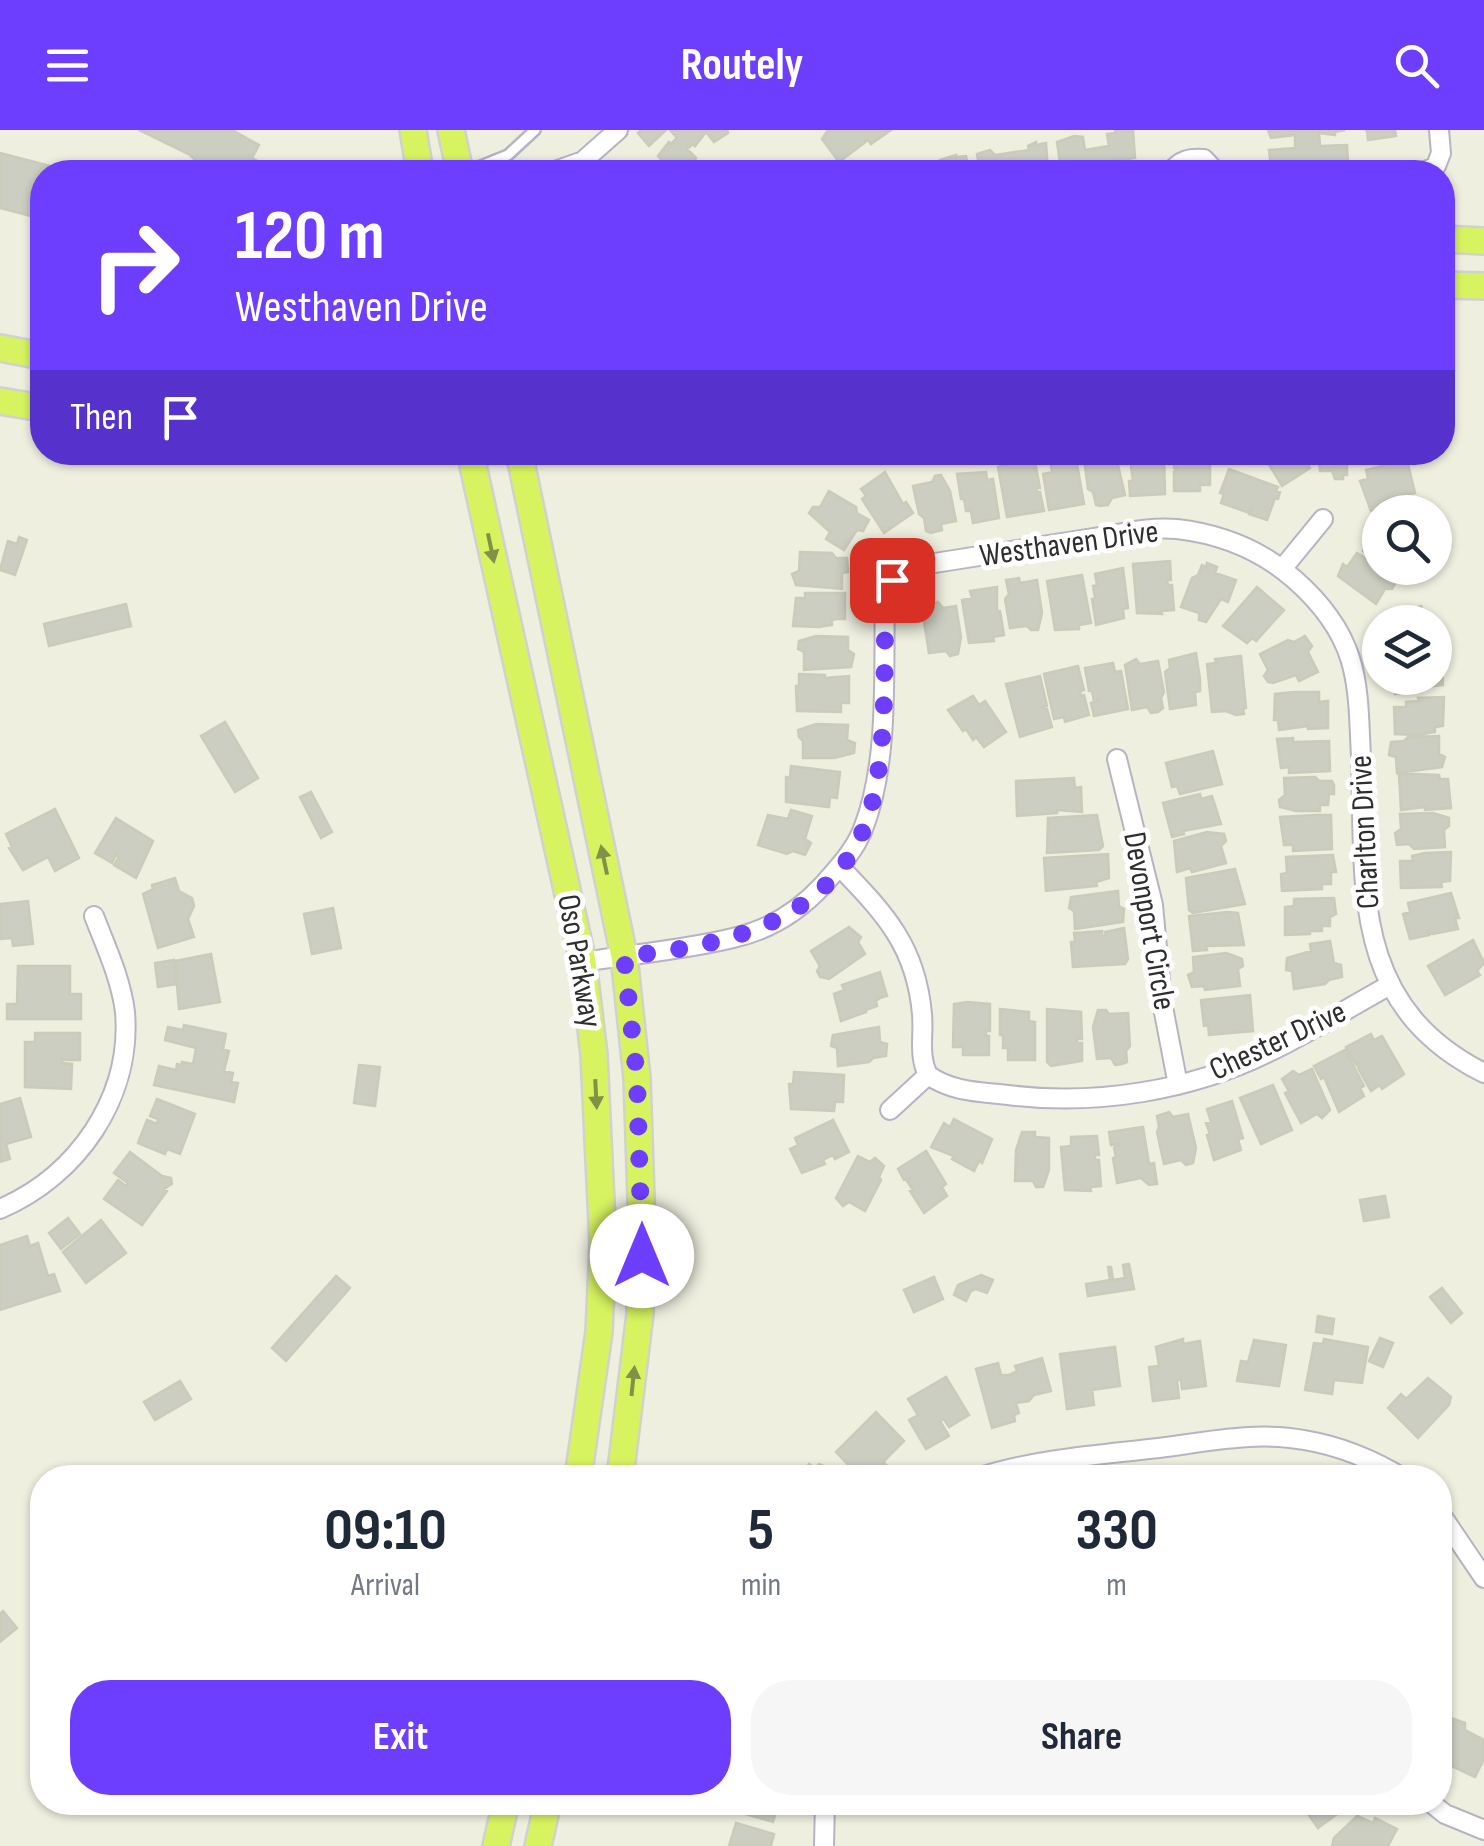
<!DOCTYPE html>
<html lang="en">
<head>
<meta charset="utf-8">
<style>
  body { margin:0; font-family:"Sofia Sans Condensed",sans-serif; background:#f6f6f7; color:#1f2937; height:100vh; display:flex; flex-direction:column; font-size:38px; white-space:nowrap }
  * { box-sizing:border-box; margin:0 }
  p { font-size:32px; color:#747a83 }
  .icon { flex:none; width:55px; height:55px; fill:none; stroke:currentColor; stroke-width:2; stroke-linecap:round; stroke-linejoin:round }
  .map { position:relative; flex:1; overflow:hidden }
  .panel { position:absolute; left:30px; top:1335px; width:1422px; height:350px; display:flex; flex-direction:column; background:#fff; border-radius:40px; box-shadow:0 2px 8px #0004 }
  .panel>* { flex:none }
  .hud { position:absolute; left:30px; top:30px; width:1425px; height:305px; border-radius:40px; box-shadow:0 2px 8px #0004; background:#6d3efe; color:#fff; overflow:hidden }
  .controls { position:absolute; left:1362px; top:365px; display:grid; gap:20px }
  .controls a { display:grid; place-items:center; width:90px; height:90px; border-radius:50%; background:#fff; box-shadow:0 2px 8px #0004; font-size:50px }
  .pin { position:absolute; display:grid; place-items:center; width:85px; height:85px; color:#fff; margin:-42px; border-radius:20px; box-shadow:0 5px 15px #0006 }
  .me { position:absolute; width:110px; margin:-55px; rotate:0deg; stroke-linejoin:round; filter:drop-shadow(0 0 8px #0008) }
  .turn { display:flex; align-items:center; gap:35px; height:210px; padding:0 40px; font-size:45px }
  .turn .icon { width:130px; height:130px; stroke-width:2.5 }
  .turn b { display:block; font-size:70px; line-height:85px }
  .then { display:flex; align-items:center; height:95px; padding:0 40px; background:#0003; gap:20px; font-size:38px }
  .eta { display:flex; justify-content:space-evenly; align-items:center; height:170px; text-align:center }
  .eta b { font-size:60px; font-weight:700; line-height:70px }
  .cta { display:flex; gap:20px; margin-top:auto; padding:20px 40px }
  .cta a { flex:1; height:115px; border-radius:40px; background:#6d3efe; color:#fff; font-size:40px; font-weight:700; line-height:115px; text-align:center }
  .cta a+a { background:#f6f6f7; color:#1f2937 }
  header { display:flex; justify-content:space-between; align-items:center; height:130px; padding:0 40px; background:#6d3efe; color:#fff; font-size:45px; font-weight:700 }
  .map>svg:first-child { display:block }
</style>
</head>
<body>
<header><svg class="icon" aria-label="menu" viewBox="0 0 24 24"><path d="M4 6h16M4 12h16M4 18h16"/></svg>Routely<svg class="icon" aria-label="search" viewBox="0 0 24 24"><circle cx="10" cy="10" r="6"/><path d="M15 15l6 6"/></svg></header>
<div class="map">
<svg width="1484" height="1716" viewBox="0 0 1484 1716">
  <rect width="100%" height="100%" fill="#efefe0"/>
  <!-- building -->
  <path fill="#cdcec2" stroke="#cacbb9" stroke-width="2.5" d="M139,0H232L259,15L252,28L270,38L267,42H206L195,36L197,32L190,25Z
    M641,0H666L649,16L638,3Z
    M670,0H727L728,3L714,12L706,2L695,16L693,14L687,19L696,28L691,36L685,41L673,42L658,26L669,12L671,14L677,8Z
    M828,0H891L871,14L868,10L839,32L822,9Z
    M1115,0H1133L1135,28L1112,31L1113,42H1086L1087,35L1061,39L1057,12L1074,6L1083,7L1085,20L1109,16L1107,4L1116,3Z
    M1268,0H1345L1335,2V5L1319,3L1320,16L1347,15L1348,32L1271,37L1269,20L1295,18V5L1271,8Z
    M1365,0H1395L1396,6L1368,10L1367,0Z
    M1036,12V15L1046,13L1048,42H980L977,24L990,20L995,25L1029,20L1028,16Z
    M0,23L73,42H42V89L0,78Z
    M956,25V27L966,26L969,42H941L940,30Z
    M908,32L916,34L917,42H891L890,38Z
    M1102,322H1115L1125,365L1112,368L1108,375L1100,376L1096,375L1093,362L1088,359L1084,328L1101,326Z
    M1129,322L1164,324L1165,364L1130,366L1129,351H1133Z
    M1174,322H1210V355H1200V361H1174V342L1177,338H1174Z
    M1301,322L1310,338L1282,356L1262,323Z
    M1318,322H1353V332H1347V345H1343V349H1335L1332,341H1320Z
    M1070,326L1071,335L1077,334L1084,374L1049,380L1043,344L1052,342L1050,329Z
    M1407,330L1415,363L1387,369L1389,376L1371,381L1360,351L1368,349L1366,340Z
    M1024,331V334L1035,332L1040,358H1036L1037,362H1040L1044,381L1007,387L998,337Z
    M1229,339L1278,357L1276,361L1280,362L1278,369L1275,368L1267,390L1249,384L1251,379L1247,382L1221,373L1224,364L1220,363Z
    M885,342L903,374L906,372L913,383L884,403L862,369L866,366L861,359Z
    M986,342L987,350L993,349L999,388L973,393L971,381H966L964,369H961L957,344Z
    M941,345L950,361L956,391L941,394L942,400L931,403L926,401L924,388L919,384L913,356L932,352L935,346Z
    M829,361L856,377L857,383L869,390L863,401L857,400L844,420L826,409L830,402L809,383L813,377H820Z
    M1375,388L1380,389V424L1376,422L1375,426L1363,421Z
    M19,407L27,410L15,445L0,440L8,411L17,414Z
    M800,422L832,423L836,428H847L848,442L842,443V459L796,455L792,444L799,441Z
    M1357,423L1385,440L1396,452L1392,459H1385L1376,474L1338,446L1343,434L1347,437Z
    M1170,431L1171,450H1167L1168,455H1172L1174,480L1161,481L1162,484L1137,483L1133,434Z
    M1207,433L1217,437L1215,443L1236,450L1228,472L1221,469L1206,492L1199,490V483L1181,477L1192,448L1198,445L1202,435L1206,437Z
    M1123,438L1128,478L1123,479L1124,488L1096,495L1092,469L1095,468L1093,456L1097,455L1095,444Z
    M1082,445L1091,493L1079,495V499L1055,500L1047,451Z
    M1019,448L1020,453L1037,450L1042,483L1038,500H1031L1027,496L1010,498L1005,469L1009,464L1006,450Z
    M997,457V481H1000L1004,505L993,507L994,511L969,513L962,470L972,468L970,461Z
    M1257,457L1284,480L1256,511L1252,508L1247,513L1223,496Z
    M805,463H845V489H837L832,490V495L819,497L793,496L796,468H805Z
    M938,472L943,478L956,476L961,507L958,524L950,526L946,521L929,523L924,492L927,487L925,476Z
    M126,474L131,496L49,516L44,494Z
    M1421,476L1427,492H1386L1397,485Z
    M816,506L848,507V520L854,524L851,537L804,540V522L798,519L799,511Z
    M1305,506L1312,516L1308,522L1318,542L1299,551L1296,545L1273,553L1268,552L1264,546L1268,540L1260,524L1288,510L1294,512Z
    M1435,520L1439,533L1442,532L1443,555L1412,558V561L1395,564L1392,548H1435Z
    M1196,523L1200,549V561L1195,562L1196,575L1170,579L1165,542L1170,538L1169,530Z
    M1241,526L1246,578L1243,579L1244,584L1236,585L1226,581L1212,582L1207,534L1216,533L1215,529Z
    M1136,529L1140,534L1158,531L1164,562L1161,568L1163,578L1158,582L1151,583L1147,577L1132,580L1125,535Z
    M1113,533L1115,542L1121,541L1128,579L1094,586L1091,573L1099,570L1094,571L1092,561H1089L1085,538Z
    M1078,536L1084,560L1080,561L1081,566L1084,565L1089,585L1065,592L1064,587L1054,589L1044,544Z
    M799,544L825,545V548L849,546V573H841V582L797,581L796,556H799Z
    M1040,546L1047,576L1041,577L1047,579L1052,597L1020,607L1006,554Z
    M1295,562H1319V572L1328,571V598L1308,599V596L1279,600L1278,590H1274L1275,564Z
    M973,566L979,575L985,571L1006,602L984,617L976,607L973,610L966,599L963,601L948,580Z
    M1444,567L1443,596L1435,597V602L1417,605L1395,604L1394,577H1406V572L1419,571L1418,568Z
    M225,592L258,648L235,662L201,606Z
    M816,594L848,595L847,610L855,613L854,623L834,628H803V611L799,607L798,600Z
    M1439,606V624L1445,627L1442,637L1397,643L1396,627L1389,625L1391,612L1404,611L1408,607Z
    M1293,608V612L1329,611L1330,641L1289,643V637L1281,638L1277,609Z
    M1213,621L1222,654L1180,664L1177,656L1172,657L1166,633Z
    M791,636L840,642L837,668L830,667L829,677L786,672V647L790,648Z
    M1413,644L1439,645L1440,649H1448L1451,678L1425,680V677L1401,680L1399,645Z
    M1315,647L1319,651H1332L1334,655V664H1329L1328,675H1320V681H1296L1280,677L1279,670L1285,665L1284,648Z
    M1074,648L1075,658L1081,657L1082,682L1057,680V683L1017,686L1016,651Z
    M311,662L332,702L321,708L300,667Z
    M1200,664L1201,669L1212,666L1221,694L1183,701L1184,704L1172,707L1163,673Z
    M55,679L79,728L55,741L48,727L23,740L9,718L12,717L6,704Z
    M791,680L812,686L805,709L811,713L805,725L793,721L787,724L758,715L768,685L788,689Z
    M1433,683L1449,688V696L1444,700L1445,717L1414,719L1409,714L1397,715L1395,703L1401,699L1400,684Z
    M1097,685L1103,716L1099,720L1047,723L1048,688Z
    M1316,685H1331L1332,719L1293,721V715H1284L1280,687Z
    M116,688L153,711L136,748L114,735L119,727L116,725L112,733L95,723Z
    M1207,702L1224,704L1226,711L1221,716L1226,733L1192,742L1190,738L1177,742L1174,711Z
    M1451,722L1450,751L1441,752L1442,757L1401,758L1400,731H1413L1412,726L1425,723Z
    M1108,724L1109,748L1096,752L1097,756L1046,761L1044,728Z
    M1333,725L1336,742H1331V754H1322V759L1282,761L1281,744L1287,743L1286,727Z
    M1235,739L1245,774L1193,783L1189,780L1186,748Z
    M175,748L179,761L192,768L194,776L188,789L194,807L158,818L143,764L153,759L152,755Z
    M1118,761L1119,776L1124,779L1123,792L1075,799L1074,781L1069,778L1071,767Z
    M1451,763L1459,788H1455L1458,799L1433,804L1428,802L1429,805L1410,809L1403,784L1410,782L1408,773Z
    M1334,768L1336,784L1330,787V796H1322V801H1310V804L1285,805V777L1294,776V769Z
    M28,771L33,814L13,816L12,808L0,809V774Z
    M333,778L341,818L312,824L304,784Z
    M1227,782L1238,783L1244,815L1206,816L1207,820L1193,821L1189,786Z
    M849,797L861,807L858,812L865,824L829,849L820,847L817,841L820,836L811,821Z
    M1124,798L1128,829L1125,834L1073,837L1071,812H1075L1074,803L1102,801V806H1106L1105,802Z
    M1473,810L1484,833L1477,841L1480,845L1445,865L1428,836Z
    M1330,811L1334,833L1341,835L1342,847L1329,850L1325,854L1294,859L1292,841L1286,840L1287,828L1311,821L1310,814Z
    M1226,823L1242,829L1243,836L1238,839L1240,856L1205,860L1204,856L1192,857L1188,845L1194,842L1193,827Z
    M211,824L220,872L179,879L175,831Z
    M174,830L177,854L158,857L155,833Z
    M18,836H70V864H81V889H7V874H17Z
    M880,842L887,866L880,868L876,871L877,876L866,880V882L841,891L834,864L844,860L842,855Z
    M1250,865L1253,901L1209,905L1208,895L1204,896L1201,870Z
    M967,872L990,874V901H986V906H989V925H963V917H953L954,874Z
    M1000,879L1029,882V891L1035,892V930H1008V918H1003V905H1000Z
    M1047,879L1081,882L1082,909H1077V913H1082V931L1051,936L1047,932Z
    M1098,880H1106L1109,884L1128,883L1130,916L1126,921L1127,932L1122,934L1115,935L1111,928L1097,929L1093,897Z
    M184,895L226,904L223,919L229,921L224,941L233,943L231,952L238,953L234,972L154,955L159,936L176,940L177,934L181,935L182,932L193,934L196,918L165,910L168,897L183,900Z
    M879,897L880,912L887,914L886,926L873,928L869,932L838,936L837,918L831,916L833,905Z
    M35,903H80V930H62V933L72,934L71,959L25,957V912H35Z
    M1371,904L1374,910L1382,906L1404,944L1382,959L1380,955L1371,961L1358,938L1359,933L1356,935L1346,917Z
    M1345,920L1364,956L1360,958L1364,966L1339,982L1324,947L1321,949L1314,936Z
    M359,935L380,937L375,976L354,973Z
    M1312,939L1330,980L1322,988L1317,984L1301,993L1285,963L1289,961L1282,949L1293,941L1299,945Z
    M794,942L844,945L843,972H835L834,981L791,979L789,954H793Z
    M1273,955L1292,1000L1261,1014L1240,968Z
    M20,968L31,1007L6,1014L10,1029L0,1032V974Z
    M157,969L195,984L180,1024L167,1019L165,1024L138,1013L147,990L157,994L158,989L150,986Z
    M1232,971L1243,1008L1238,1009L1241,1020L1214,1030L1207,1005L1210,1004L1206,993L1211,992L1207,979Z
    M1169,982L1173,987L1188,984L1196,1018L1193,1033L1186,1035L1181,1030L1164,1034L1157,1002L1159,997L1157,986Z
    M954,989L992,1009L982,1033L979,1031L974,1041L952,1029L954,1026L931,1017L944,993L950,997Z
    M833,990L849,1022L835,1029L833,1025L823,1030L825,1034L802,1043L790,1019L798,1015L795,1008Z
    M1143,997L1149,1034L1154,1033L1157,1054L1149,1055L1141,1048L1117,1053L1113,1028L1116,1027L1114,1018L1119,1014L1111,1015L1109,1002Z
    M1022,1002H1035V1007L1049,1008V1040L1043,1057H1036L1033,1051H1015L1016,1020Z
    M1097,1006L1099,1025H1095V1030H1099L1101,1056L1090,1057L1091,1061L1065,1060L1061,1017L1071,1016V1007Z
    M926,1021L946,1054L942,1057L947,1066L924,1083L910,1061L913,1060L907,1051L911,1048L904,1050L898,1039Z
    M130,1022L162,1046L171,1048L172,1054L164,1059L167,1061L142,1095L104,1069L118,1050L126,1056L128,1053L114,1043Z
    M858,1026L870,1032L875,1028L884,1036L879,1047L881,1050L865,1081L849,1072L843,1076L836,1068Z
    M1385,1066L1389,1087L1364,1091L1360,1070Z
    M68,1088L80,1104L61,1119L49,1103Z
    M101,1090L126,1123L86,1153L63,1122Z
    M27,1106L30,1116L38,1113L48,1146L54,1144L60,1161L0,1180V1115Z
    M1129,1134L1134,1159L1088,1166L1086,1154L1110,1150L1108,1137H1111L1113,1150L1125,1148L1123,1135Z
    M981,1145L993,1150L987,1163L976,1159L971,1161L966,1171L954,1165L958,1155Z
    M336,1146L350,1158L286,1231L272,1218Z
    M934,1147L943,1169L914,1182L904,1160Z
    M1442,1158L1462,1183L1451,1193L1430,1167Z
    M1318,1186L1334,1189L1332,1204L1316,1202Z
    M1380,1208L1393,1213L1383,1237L1369,1231Z
    M1183,1209V1214L1200,1211L1206,1256L1182,1259L1181,1250H1177L1179,1268L1153,1271L1149,1237L1159,1236L1156,1217Z
    M1324,1209L1368,1217L1362,1253L1334,1250L1332,1264L1305,1260L1314,1213L1323,1214Z
    M1254,1210L1286,1215L1279,1256L1237,1251L1241,1231L1248,1232Z
    M1115,1217L1120,1256L1092,1260L1094,1275L1067,1279L1060,1224Z
    M1042,1228L1051,1261L1034,1265L1029,1271L1016,1273L1019,1283L1014,1285L1015,1291L992,1298L976,1239L998,1233L1001,1245H1009L1017,1241L1015,1236Z
    M946,1247L969,1285L949,1297L944,1289L940,1291L949,1306L926,1319L909,1290L918,1285L908,1269Z
    M1428,1248L1451,1267L1449,1275L1418,1308L1388,1278L1401,1264L1406,1269Z
    M180,1251L191,1269L155,1290L144,1272Z
    M876,1282L904,1311L883,1332L893,1342L887,1348H861L836,1322Z
    M809,1334L816,1338L819,1334L829,1338L836,1345L800,1348Z
    M3,1481L17,1498L0,1512V1484Z
    M1445,1586L1465,1593V1600L1484,1610V1629L1475,1647L1445,1633L1447,1629L1440,1626L1448,1605L1440,1601V1588Z
    M716,1672H779L773,1692L715,1675Z
    M1344,1672L1347,1677L1318,1698L1301,1674L1297,1677L1292,1672Z
    M1357,1686L1373,1693L1375,1688L1397,1699L1388,1716H1332L1334,1708Z
    M736,1693L774,1704L771,1716H729Z"/>
  <g fill="none" stroke-linecap="round" stroke-linejoin="round">
    <!-- service casing -->
    <g stroke="#b7b4c1" stroke-width="14">
      <path id="service" d="M466,42L508,25L535,0"/>
    </g>
    <!-- minor casing -->
    <g stroke="#b7b4c1" stroke-width="22">
      <path id="minor" d="M552,42L583,31L618,0
        M1171,42C1180,30 1189,28 1204,29L1216,42
        M1424,42L1436,36L1441,23L1439,0
        M1282,439L1323,389
        M1117,629L1153,775L1162,872L1178,955
        M840,737C885,784 916,816 922,884C924,905 918,925 928,945L890,980
        M583,832C633,824 684,820 733,808C769,800 799,781 823,755C838,738 855,720 863,699C890,631 883,538 885,465C894,446 902,441 922,435C977,426 1032,418 1087,409C1116,405 1148,396 1177,399C1220,404 1261,420 1294,449C1318,470 1340,497 1350,528C1360,560 1359,594 1361,626C1365,755 1349,875 1484,943
        M928,945C952,962 980,962 1008,965C1095,976 1190,961 1269,922C1310,902 1350,877 1390,855
        M0,1079C77,1046 132,968 125,882C121,849 106,817 94,786
        M977,1348C1036,1329 1097,1325 1159,1318C1206,1312 1256,1301 1304,1310C1340,1316 1372,1329 1403,1348
        M1440,1383L1484,1448
        M1430,1672L1445,1684L1484,1700
        M824,1716L825,1672"/>
    </g>
    <!-- primary casing -->
    <g stroke="#d1d1d1" stroke-width="30">
      <path id="primary" d="M413,0L420,42
        M451,0L460,42
        M1442,109L1484,111
        M1442,155L1484,156
        M0,218L42,226
        M0,271L42,278
        M470,322L583,832L594,925L603,1114L599,1202L578,1348
        M519,322L624,826L637,948L642,1097L640,1184L620,1348
        M496,1716L506,1672
        M538,1716L548,1672"/>
    </g>
    <!-- service -->
    <use href="#service" stroke="#fff" stroke-width="9"/>
    <!-- minor -->
    <use href="#minor" stroke="#fff" stroke-width="18"/>
    <!-- primary -->
    <use href="#primary" stroke="#d7f460" stroke-width="25"/>
  </g>
  <!-- one-way arrows -->
  <defs><path id="oneway-solid" d="M-6-.8H1V-3.2L6.5 0L1 3.2V.8H-6Z" transform="scale(2.5)"/></defs>
  <g fill="#829147">
    <use href="#oneway-solid" transform="translate(491 418) rotate(78)"/>
    <use href="#oneway-solid" transform="translate(604 730) rotate(-102)"/>
    <use href="#oneway-solid" transform="translate(596 964) rotate(87)"/>
    <use href="#oneway-solid" transform="translate(633 1251) rotate(-84)"/>
  </g>
  <g fill="none" stroke-linecap="round" stroke-linejoin="round">
    <!-- route -->
    <path stroke="#6d3efe" stroke-width="18" stroke-dasharray="0 32.4" d="M642,1126L637,948L624,826C732,816 848,788 874,665C888,601 883,530 886,465L892,450"/>
  </g>
  <g text-anchor="middle" dominant-baseline="central" stroke-width="10" stroke-linejoin="round" paint-order="stroke">
    <!-- street labels -->
    <g font-size="32" fill="#2e2e2e" stroke="#fff">
      <text transform="translate(1069 414) rotate(-8)">Westhaven Drive</text>
      <text transform="translate(1365 702) rotate(-93)">Charlton Drive</text>
      <text transform="translate(1149 791) rotate(80)">Devonport Circle</text>
      <text transform="translate(579 831) rotate(80)">Oso Parkway</text>
      <text transform="translate(1278 911) rotate(-25)">Chester Drive</text>
    </g>
  </g>
</svg>
<div class="controls">
<a><svg class="icon" aria-label="search" viewBox="0 0 24 24"><circle cx="10" cy="10" r="6"/><path d="M15 15l6 6"/></svg></a>
<a><svg class="icon" aria-label="layers" viewBox="0 0 24 24"><path d="M12 4l9 5-9 5-9-5zM3 14l9 5 9-5"/></svg></a>
</div>
<div class="pin" style="left:892px;top:450px;background:#d93025"><svg class="icon" aria-label="arrive" viewBox="0 0 24 24"><path d="M6 21V4h12l-3 4 3 4H6"/></svg></div>
<svg class="me" style="left:642px;top:1126px" viewBox="-20 -20 40 40"><circle r="19" fill="#fff"/><path d="M0-13L10 11 0 6-10 11z" fill="#6d3efe"/></svg>
<div class="hud">
<div class="turn"><svg class="icon" aria-label="right" viewBox="0 0 24 24"><path d="M7 20v-9h11M14 6l5 5-5 5"/></svg><div><b>120 m</b>Westhaven Drive</div></div>
<div class="then">Then<svg class="icon" aria-label="arrive" viewBox="0 0 24 24"><path d="M6 21V4h12l-3 4 3 4H6"/></svg></div>
</div>
<section class="panel">
<div class="eta">
<div><b>09:10</b><p>Arrival</p></div>
<div><b>5</b><p>min</p></div>
<div><b>330</b><p>m</p></div>
</div>
<div class="cta"><a>Exit</a><a>Share</a></div>
</section>
</div>
</body>
</html>
